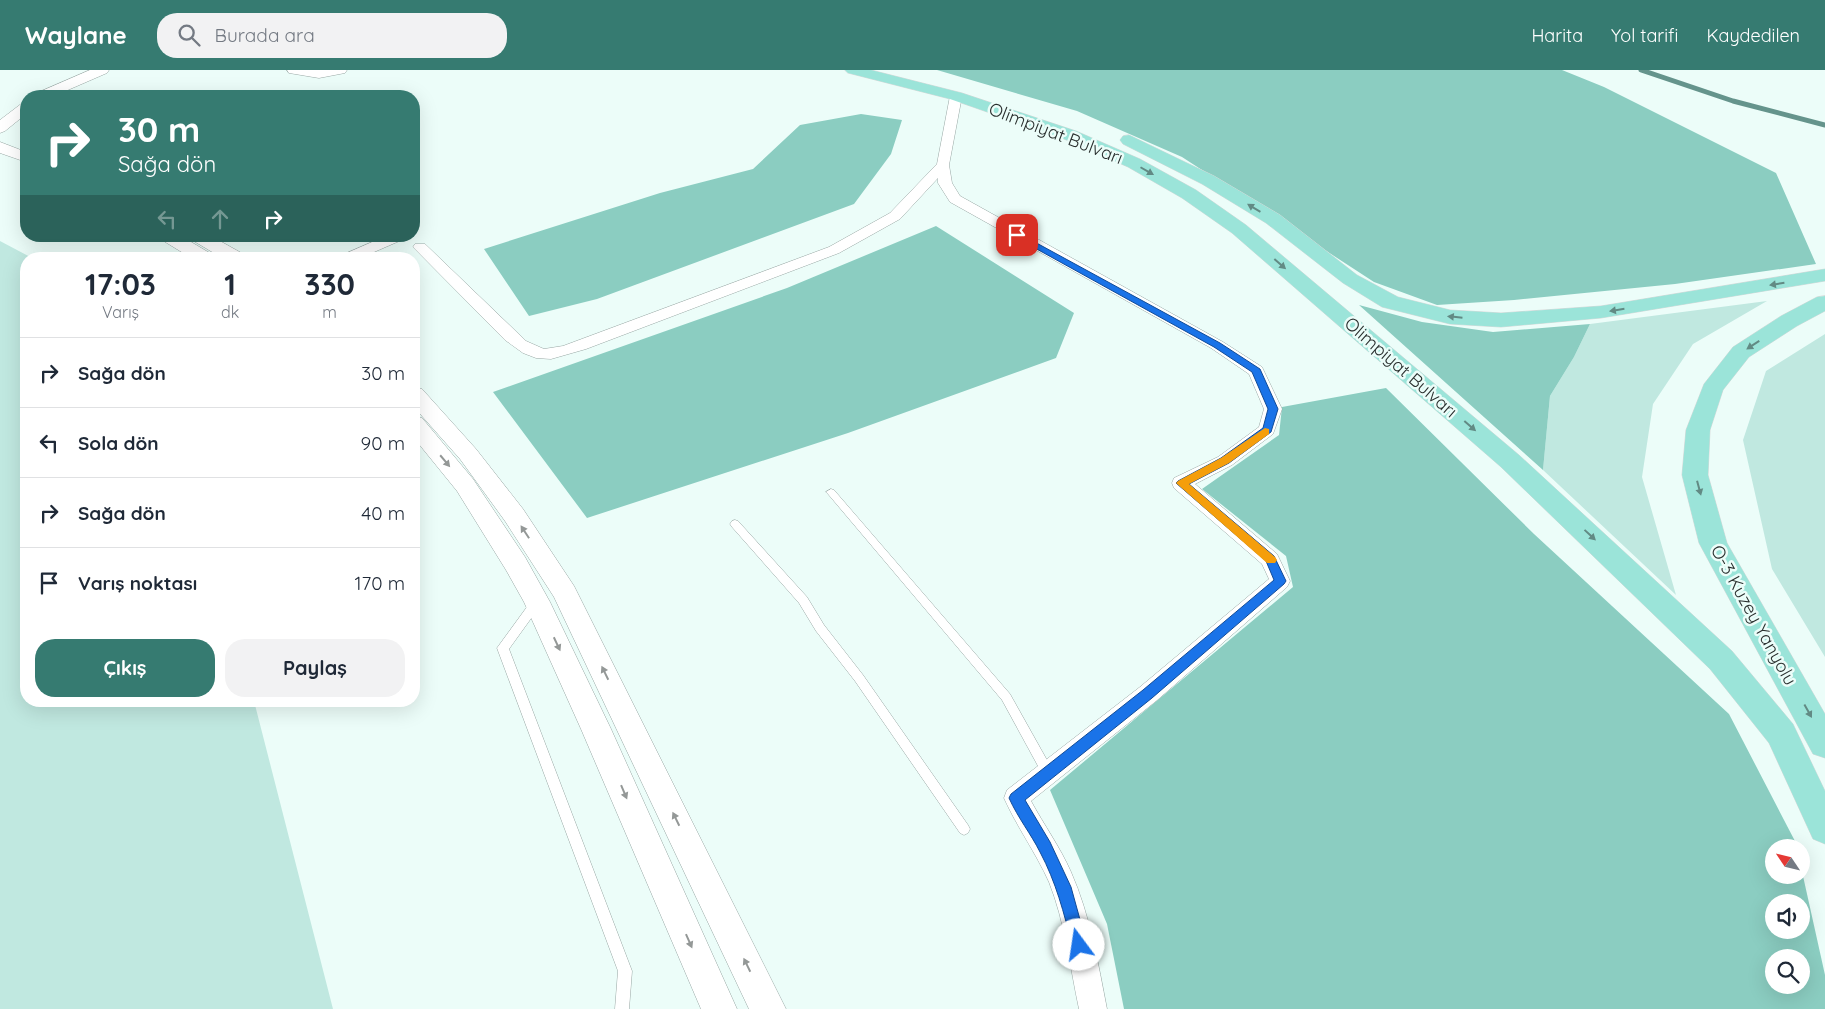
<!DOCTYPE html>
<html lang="tr">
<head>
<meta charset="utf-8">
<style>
  body { margin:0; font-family:Quicksand,sans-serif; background:#f2f2f3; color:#1f2937; height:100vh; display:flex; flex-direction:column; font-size:19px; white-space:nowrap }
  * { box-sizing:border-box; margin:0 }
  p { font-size:16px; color:#747a83 }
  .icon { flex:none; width:28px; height:28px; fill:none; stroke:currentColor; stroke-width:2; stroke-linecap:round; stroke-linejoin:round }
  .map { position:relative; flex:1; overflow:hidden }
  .drawer { position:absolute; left:20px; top:182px; width:400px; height:455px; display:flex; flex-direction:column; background:#fff; border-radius:20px; box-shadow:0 5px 20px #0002 }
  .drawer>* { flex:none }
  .hud { position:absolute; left:20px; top:20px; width:400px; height:152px; border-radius:20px; box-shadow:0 5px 20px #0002; background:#367b71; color:#fff; overflow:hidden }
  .needle { width:32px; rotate:305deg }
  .tools { position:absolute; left:1765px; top:769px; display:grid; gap:10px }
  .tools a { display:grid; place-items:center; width:45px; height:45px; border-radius:50%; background:#fff; box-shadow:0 5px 20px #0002; font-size:25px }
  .pin { position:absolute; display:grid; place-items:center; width:42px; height:42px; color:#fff; margin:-21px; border-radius:10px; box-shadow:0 2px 8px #0006 }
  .me { position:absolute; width:55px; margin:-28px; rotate:346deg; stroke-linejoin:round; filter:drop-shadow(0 0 4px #0008) }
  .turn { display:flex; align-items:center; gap:18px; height:105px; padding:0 15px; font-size:22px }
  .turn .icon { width:65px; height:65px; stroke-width:2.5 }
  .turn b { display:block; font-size:35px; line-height:42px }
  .lanes { display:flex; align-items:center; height:48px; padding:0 15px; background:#0003; justify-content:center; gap:25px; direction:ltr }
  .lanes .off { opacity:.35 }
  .eta { display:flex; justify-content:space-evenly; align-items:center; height:85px; text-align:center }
  .eta b { font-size:30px; font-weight:700; line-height:35px }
  .cta { display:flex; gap:10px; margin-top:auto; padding:10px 15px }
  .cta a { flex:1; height:58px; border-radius:20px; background:#367b71; color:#fff; font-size:20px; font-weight:700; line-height:58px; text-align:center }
  .cta a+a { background:#f2f2f3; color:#1f2937 }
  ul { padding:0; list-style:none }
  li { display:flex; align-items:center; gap:15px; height:70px; padding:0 15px; border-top:1px solid #e0e1e3 }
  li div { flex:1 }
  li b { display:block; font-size:19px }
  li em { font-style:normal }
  header { display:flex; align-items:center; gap:30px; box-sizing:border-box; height:70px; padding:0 25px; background:#367b71; color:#fff }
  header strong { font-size:24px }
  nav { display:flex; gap:28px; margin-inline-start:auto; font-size:18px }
  .search { width:350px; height:45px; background:#f2f2f3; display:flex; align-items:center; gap:12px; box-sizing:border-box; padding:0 18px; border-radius:20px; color:#747a83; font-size:19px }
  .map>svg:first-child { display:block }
</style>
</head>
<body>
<header>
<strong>Waylane</strong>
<div class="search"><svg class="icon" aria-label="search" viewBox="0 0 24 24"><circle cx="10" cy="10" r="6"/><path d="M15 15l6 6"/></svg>Burada ara</div>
<nav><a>Harita</a><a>Yol tarifi</a><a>Kaydedilen</a></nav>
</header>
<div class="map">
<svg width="1825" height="939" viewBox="0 0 1825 939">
  <rect width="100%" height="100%" fill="#ecfdf9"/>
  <!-- green -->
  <path fill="#c0e8e0" d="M0,171L34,189H26V631H254L333,939H0Z
    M1767,231L1693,274L1653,334L1642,407L1676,525L1543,400L1550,326L1574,287L1590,254Z
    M1825,264V587L1772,499L1743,370L1766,301Z"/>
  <!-- forest -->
  <path fill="#8bcdc1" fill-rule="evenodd" d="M937,0H1562L1604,17L1776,103L1816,194L1675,214L1514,230L1437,235L1374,212L1182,87L1077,41Z
    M861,44L902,50L891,84L854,134L597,229L529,246L484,179L660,123L753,99L800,55Z
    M936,156L1074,243L1056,288L848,363L587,448L493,322L787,218Z
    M1359,235L1422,252L1493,262L1590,254L1574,287L1550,326L1543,400Z
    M1386,318L1534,464L1729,644L1797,775V777L1774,778V805H1801V797L1825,905V939H1124L1107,854L1050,720L1293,517L1286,486L1202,419L1279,365L1282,337ZM1774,832H1801V860H1774ZM1774,888H1801V915H1774Z"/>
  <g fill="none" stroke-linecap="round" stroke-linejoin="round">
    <!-- stream -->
    <path stroke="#65948c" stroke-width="5" d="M1641,0L1733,31L1825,55"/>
    <!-- service casing -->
    <g stroke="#98a7a4" stroke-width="1">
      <path id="service" d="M831,419L834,420L1010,624L1052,699L1054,703L1052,707L1048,708L1044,707L1002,630L828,424L826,422Z
        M735,450L738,451L807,527L824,555L863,605L968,755L970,759L968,763L964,765L960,763L855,611L816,561L799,533L732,457L730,454L732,451Z
        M536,529L540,530L541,533L540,536L509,579L632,901L629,939H615L618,901L497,578L532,530Z"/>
    </g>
    <!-- minor casing -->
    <g stroke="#98a7a4" stroke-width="1">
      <path id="minor" d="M956,23L962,26L949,95L952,113L960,126L1223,272L1262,297L1282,339L1273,364L1232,395L1195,414L1277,484L1290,511L1287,517L1156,631L1031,731C1044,755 1060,777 1071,802C1090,845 1098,893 1107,939H1079C1070,897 1065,852 1049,812C1036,783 1017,757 1004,728L1007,720L1140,617L1269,509L1262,494L1174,418L1172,413L1174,408L1218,387L1259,357L1264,339L1249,304L1211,278L950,132L938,113V108L900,149L839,183L586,279L551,289L536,288L523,283L505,270L413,177L415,174H425L526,271L544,279L563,276L829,177L890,143L937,94L950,26Z
        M386,166H406L404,169L358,189H338L340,186Z"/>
    </g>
    <!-- tertiary casing -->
    <g stroke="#98a7a4" stroke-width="1">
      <path id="tertiary" d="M90,0H109L107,3L54,26H35L37,23Z
        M287,0H347L345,3L319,8L289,3Z
        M26,33V44L5,61L0,63V50L21,34Z
        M0,72L26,82V92L0,83Z
        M159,166H181L213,185L215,189H193L162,170Z
        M189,166H211L245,185L247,189H224L192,170Z
        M414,317L422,319L476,379L523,439L574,516L786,939H749L554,527L505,451L460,389L414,337Z
        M414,346L422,348L473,409L525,487L550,532L611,659L737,939H701L581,659L524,532L506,500L457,421L414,368Z"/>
    </g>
    <!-- primary casing -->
    <g stroke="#d9dada" stroke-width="1">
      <path id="primary" d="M845,0H871L962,23L1076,61L1140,89L1196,120L1246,155L1519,385L1732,581L1793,654L1825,721V774L1813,769L1769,673L1710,599L1501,397L1232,163L1182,128L1128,97L1064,69L950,29L848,3Z
        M1129,65L1214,106L1280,145L1357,205L1398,227L1450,240L1501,243L1601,236L1825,199V211L1601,248L1501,257L1450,254L1382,237L1343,213L1266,153L1202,114L1123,74L1120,70L1123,66Z
        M1825,226V241L1797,256L1749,287L1723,320L1710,360L1708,405L1727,473L1825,644V688L1813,684L1699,473L1682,405L1686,360L1704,314L1733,277L1781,246L1817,227Z"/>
    </g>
    <!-- service -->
    <use href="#service" fill="#fff" fill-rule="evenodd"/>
    <!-- minor -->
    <use href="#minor" fill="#fff" fill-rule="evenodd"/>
    <!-- tertiary -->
    <use href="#tertiary" fill="#fff" fill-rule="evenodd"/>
    <!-- primary -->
    <use href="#primary" fill="#9be4d9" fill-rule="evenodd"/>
  </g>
  <!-- one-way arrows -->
  <defs><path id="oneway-solid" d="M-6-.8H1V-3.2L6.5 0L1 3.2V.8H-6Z" transform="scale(1.25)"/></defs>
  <g fill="#628a84">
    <use href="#oneway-solid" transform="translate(1147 101) rotate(30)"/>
    <use href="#oneway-solid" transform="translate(1254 138) rotate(-149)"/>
    <use href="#oneway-solid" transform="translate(1280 194) rotate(41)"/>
    <use href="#oneway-solid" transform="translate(1777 214) rotate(171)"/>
    <use href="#oneway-solid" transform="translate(1617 240) rotate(171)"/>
    <use href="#oneway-solid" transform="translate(1455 247) rotate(-174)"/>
    <use href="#oneway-solid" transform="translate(1753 275) rotate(147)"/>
    <use href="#oneway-solid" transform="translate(1470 356) rotate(41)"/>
    <use href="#oneway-solid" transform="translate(1699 418) rotate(75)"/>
    <use href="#oneway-solid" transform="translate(1590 465) rotate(43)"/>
    <use href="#oneway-solid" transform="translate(1808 641) rotate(61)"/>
  </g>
  <g fill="#949897">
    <use href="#oneway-solid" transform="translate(445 391) rotate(50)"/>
    <use href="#oneway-solid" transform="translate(525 462) rotate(-123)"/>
    <use href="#oneway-solid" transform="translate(557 574) rotate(65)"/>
    <use href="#oneway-solid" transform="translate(605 603) rotate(-116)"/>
    <use href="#oneway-solid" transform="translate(624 722) rotate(67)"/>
    <use href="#oneway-solid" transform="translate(676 749) rotate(-116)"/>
    <use href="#oneway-solid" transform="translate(689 871) rotate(66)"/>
    <use href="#oneway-solid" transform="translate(747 895) rotate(-116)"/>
  </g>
  <!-- route -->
  <path fill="#1a73e8" stroke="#114b97" d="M1015,164H1020L1220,273L1260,299L1278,339L1271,362L1229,393L1189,414L1274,486L1286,511L1284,514L1152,628L1025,730L1050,772L1071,817L1087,875L1085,880L1079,883L1074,880L1072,875C1064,843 1056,812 1040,782C1031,764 1018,748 1009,728L1011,724L1143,620L1274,510L1266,491L1176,413L1178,411L1221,388L1263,358L1268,339L1252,302L1214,277L1015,167Z"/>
  <!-- slow -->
  <path fill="#f59e0b" d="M1265,358L1269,359V364L1229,393L1189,414L1275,487L1277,490L1275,493H1267L1176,413L1178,411L1221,388Z"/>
  <g text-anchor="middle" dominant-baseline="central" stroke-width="5" stroke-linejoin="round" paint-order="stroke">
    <!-- street labels -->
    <g font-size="18" fill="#2a302f" stroke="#ecfdf9">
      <text transform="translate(1056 63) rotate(21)">Olimpiyat Bulvarı</text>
      <text transform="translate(1401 297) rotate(41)">Olimpiyat Bulvarı</text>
      <text transform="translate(1754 545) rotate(61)">O-3 Kuzey Yanyolu</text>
    </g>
  </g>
</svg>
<div class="tools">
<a><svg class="needle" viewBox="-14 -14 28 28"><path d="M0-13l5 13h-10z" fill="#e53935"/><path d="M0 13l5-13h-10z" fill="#747a83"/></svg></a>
<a><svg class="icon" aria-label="sound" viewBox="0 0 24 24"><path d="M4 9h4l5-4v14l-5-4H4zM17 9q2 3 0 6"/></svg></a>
<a><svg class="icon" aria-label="search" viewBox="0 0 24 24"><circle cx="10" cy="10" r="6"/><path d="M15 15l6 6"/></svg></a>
</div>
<div class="pin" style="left:1017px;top:165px;background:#d93025"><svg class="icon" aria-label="arrive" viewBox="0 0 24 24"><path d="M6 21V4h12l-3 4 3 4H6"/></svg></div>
<svg class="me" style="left:1079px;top:875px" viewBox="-20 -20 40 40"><circle r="19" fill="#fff"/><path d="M0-13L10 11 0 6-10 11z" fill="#1a73e8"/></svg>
<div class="hud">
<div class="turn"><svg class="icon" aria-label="right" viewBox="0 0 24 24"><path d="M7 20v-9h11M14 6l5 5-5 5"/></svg><div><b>30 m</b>Sağa dön</div></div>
<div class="lanes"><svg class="icon off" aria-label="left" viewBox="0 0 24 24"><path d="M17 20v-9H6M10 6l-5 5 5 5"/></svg><svg class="icon off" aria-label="ahead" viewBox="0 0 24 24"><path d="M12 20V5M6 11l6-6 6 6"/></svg><svg class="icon" aria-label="right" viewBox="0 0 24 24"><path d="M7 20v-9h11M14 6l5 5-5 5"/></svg></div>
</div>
<section class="drawer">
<div class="eta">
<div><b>17:03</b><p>Varış</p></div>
<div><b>1</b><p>dk</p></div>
<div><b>330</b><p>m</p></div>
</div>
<ul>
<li><svg class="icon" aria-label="right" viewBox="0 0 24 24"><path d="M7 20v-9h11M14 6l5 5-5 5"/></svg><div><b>Sağa dön</b></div><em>30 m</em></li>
<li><svg class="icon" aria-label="left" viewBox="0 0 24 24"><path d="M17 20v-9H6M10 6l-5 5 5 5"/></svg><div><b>Sola dön</b></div><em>90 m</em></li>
<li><svg class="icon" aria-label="right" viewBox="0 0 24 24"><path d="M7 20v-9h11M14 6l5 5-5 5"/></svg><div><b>Sağa dön</b></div><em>40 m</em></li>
<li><svg class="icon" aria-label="arrive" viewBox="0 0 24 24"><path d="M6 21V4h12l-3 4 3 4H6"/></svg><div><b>Varış noktası</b></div><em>170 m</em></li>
</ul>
<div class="cta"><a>Çıkış</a><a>Paylaş</a></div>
</section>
</div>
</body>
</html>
